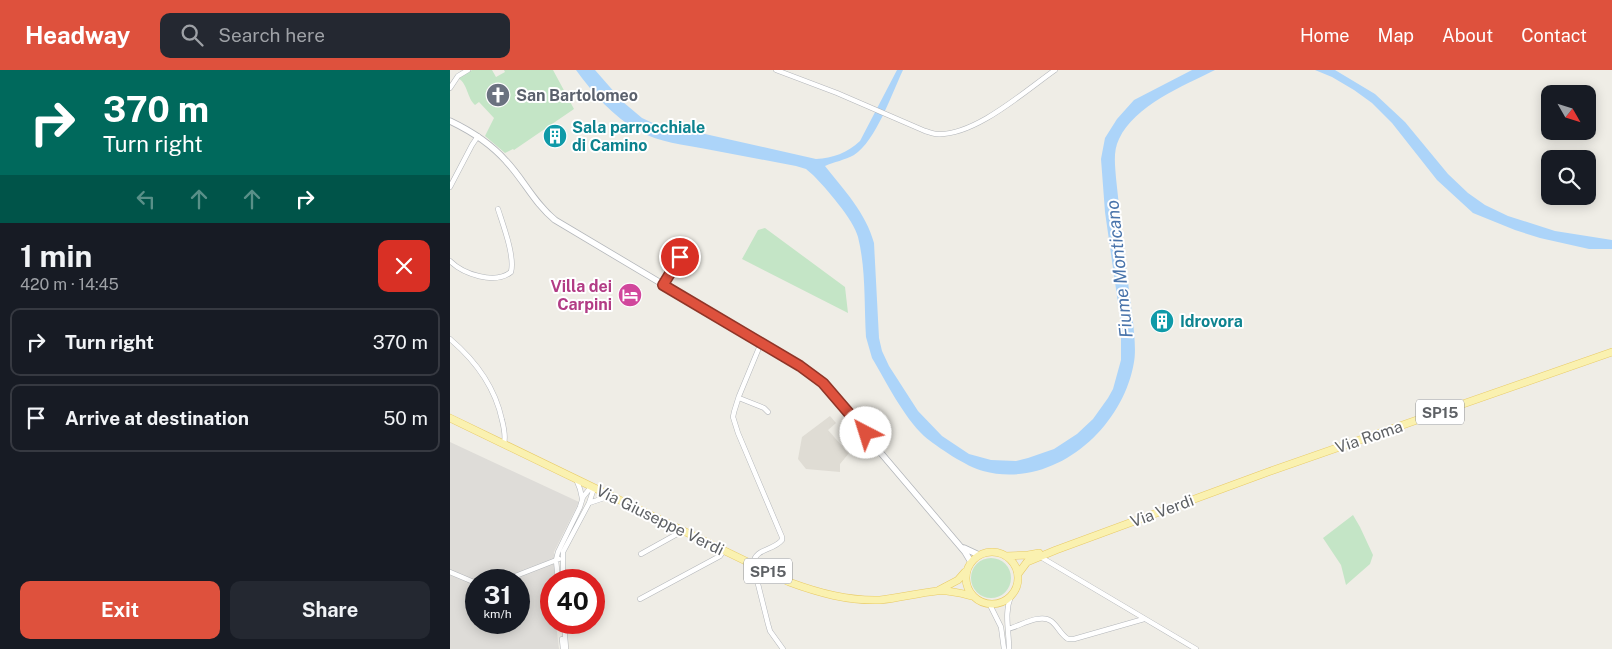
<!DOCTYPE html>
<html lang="en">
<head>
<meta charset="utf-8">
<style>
  body { margin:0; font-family:"Public Sans",sans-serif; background:#242831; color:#f1f3f6; height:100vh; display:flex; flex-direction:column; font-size:19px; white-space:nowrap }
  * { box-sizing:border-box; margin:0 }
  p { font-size:16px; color:#9ea1a6 }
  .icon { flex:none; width:28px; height:28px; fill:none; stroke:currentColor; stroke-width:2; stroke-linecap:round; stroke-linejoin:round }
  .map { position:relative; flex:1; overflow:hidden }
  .details { display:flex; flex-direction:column; background:#171b24; width:450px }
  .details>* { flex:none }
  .guide { background:#00695c; color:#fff; overflow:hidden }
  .needle { width:32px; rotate:129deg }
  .buttons { position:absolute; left:1091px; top:15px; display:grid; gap:10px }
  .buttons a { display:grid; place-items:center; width:55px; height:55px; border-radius:10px; background:#171b24; box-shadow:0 2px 12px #0003; font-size:25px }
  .speed { position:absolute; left:15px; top:499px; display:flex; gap:10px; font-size:25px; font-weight:700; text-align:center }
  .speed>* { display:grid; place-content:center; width:65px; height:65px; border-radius:50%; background:#171b24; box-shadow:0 2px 12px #0003; line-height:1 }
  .speed small { font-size:12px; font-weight:400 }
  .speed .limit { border:8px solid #d22; background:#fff; color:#111 }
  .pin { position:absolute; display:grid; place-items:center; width:42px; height:42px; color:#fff; margin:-21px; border:2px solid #fff; border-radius:50%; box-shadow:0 1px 5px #0007 }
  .me { position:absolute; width:55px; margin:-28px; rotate:320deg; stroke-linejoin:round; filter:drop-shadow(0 0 4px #0008) }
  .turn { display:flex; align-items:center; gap:18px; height:105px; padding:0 20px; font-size:22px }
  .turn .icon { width:65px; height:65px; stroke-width:2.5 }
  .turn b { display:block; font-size:35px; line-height:42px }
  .lanes { display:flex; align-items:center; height:48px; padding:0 20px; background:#0003; justify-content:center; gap:25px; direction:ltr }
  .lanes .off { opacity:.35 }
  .round { display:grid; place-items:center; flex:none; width:52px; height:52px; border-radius:10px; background:#242831 }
  .overview { display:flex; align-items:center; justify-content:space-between; height:85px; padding:0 20px }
  h1 { font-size:30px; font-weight:700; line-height:38px }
  .action { display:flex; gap:10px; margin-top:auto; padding:10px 20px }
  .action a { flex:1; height:58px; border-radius:10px; background:#de513d; color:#fff; font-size:20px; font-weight:700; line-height:58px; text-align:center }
  .action a+a { background:#242831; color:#f1f3f6 }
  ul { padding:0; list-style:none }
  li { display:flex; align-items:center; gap:15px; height:68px; margin:0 10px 8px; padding:0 10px; border:2px solid #363941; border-radius:10px }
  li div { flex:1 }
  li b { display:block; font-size:19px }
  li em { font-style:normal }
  header { display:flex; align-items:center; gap:30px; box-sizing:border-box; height:70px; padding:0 25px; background:#de513d; color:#fff }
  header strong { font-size:24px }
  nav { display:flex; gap:28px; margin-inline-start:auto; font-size:18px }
  .search { width:350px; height:45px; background:#242831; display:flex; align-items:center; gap:12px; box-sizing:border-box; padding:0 18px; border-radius:10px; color:#9ea1a6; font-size:19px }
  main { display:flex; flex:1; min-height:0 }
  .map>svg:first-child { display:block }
</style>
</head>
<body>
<header>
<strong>Headway</strong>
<div class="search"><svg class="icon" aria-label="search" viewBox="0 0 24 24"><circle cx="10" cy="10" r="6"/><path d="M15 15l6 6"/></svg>Search here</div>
<nav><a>Home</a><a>Map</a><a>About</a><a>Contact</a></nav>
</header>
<main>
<section class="details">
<div class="guide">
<div class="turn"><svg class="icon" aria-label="right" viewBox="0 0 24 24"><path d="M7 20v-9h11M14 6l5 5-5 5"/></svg><div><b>370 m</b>Turn right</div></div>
<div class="lanes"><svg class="icon off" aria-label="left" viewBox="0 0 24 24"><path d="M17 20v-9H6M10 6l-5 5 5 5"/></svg><svg class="icon off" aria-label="ahead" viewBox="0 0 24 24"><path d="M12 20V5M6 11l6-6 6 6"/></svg><svg class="icon off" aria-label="ahead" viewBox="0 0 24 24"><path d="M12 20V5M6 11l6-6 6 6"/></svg><svg class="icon" aria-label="right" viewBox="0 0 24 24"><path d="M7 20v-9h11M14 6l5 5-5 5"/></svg></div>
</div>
<div class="overview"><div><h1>1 min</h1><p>420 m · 14:45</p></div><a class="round" style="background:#d93025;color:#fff"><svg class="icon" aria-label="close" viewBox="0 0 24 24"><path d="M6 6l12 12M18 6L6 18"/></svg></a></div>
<ul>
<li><svg class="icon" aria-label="right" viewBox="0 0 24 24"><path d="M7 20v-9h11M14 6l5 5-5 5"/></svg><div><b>Turn right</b></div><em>370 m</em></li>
<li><svg class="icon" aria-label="arrive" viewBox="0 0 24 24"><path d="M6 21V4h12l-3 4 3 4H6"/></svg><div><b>Arrive at destination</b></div><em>50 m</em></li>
</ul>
<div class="action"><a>Exit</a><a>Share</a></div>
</section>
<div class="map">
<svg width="1162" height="579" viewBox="0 0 1162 579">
  <rect width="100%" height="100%" fill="#efede6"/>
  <!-- industrial -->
  <path fill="#dedcd8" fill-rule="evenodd" d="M0,372L129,432L104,482L105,510H101V552L106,553L109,579H0ZM26,510H69V552H26Z"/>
  <!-- education -->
  <path fill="#dfdcd4" d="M380,346L386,353L378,360L392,376L408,361L413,366L390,394V402L356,399L348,389L352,367Z"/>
  <!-- green -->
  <path fill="#c4e5c6" d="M22,0H42L46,7L55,2L54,0H103L124,39L64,80L63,79L55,83L35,66L44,48L29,32L25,35C17,28 18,14 8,8Z
    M315,158L395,217L398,243L292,189L308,160Z
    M903,445L910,457L923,485L920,494L896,515L891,495L873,468Z
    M521 508a20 20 0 1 1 40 0a20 20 0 1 1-40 0Z"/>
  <!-- water -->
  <path fill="#acd4f9" d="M126,0H145L173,32L192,48L207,55L255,64L366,89C383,88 397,83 410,71L447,0H453C442,23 426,71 404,85C395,90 384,92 375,96C394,120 416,143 424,173L429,268L432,281L439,296L468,341L492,366L519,384L541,390L566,391L578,388L604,379L627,364L643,349L658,328L663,319L671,290V254L655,142L651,89L655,68L667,49L684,30L742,0H765C733,16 685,35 669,69C663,81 665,95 666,108C670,148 675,188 680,228C682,245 687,276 684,292C673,359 603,420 533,401C517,397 487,377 474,366C453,346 437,313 422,288L416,267C414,234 416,199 408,167C404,150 375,117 363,105L356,99L346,96C316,90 286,85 256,79C235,75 208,72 189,61C163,47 143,23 126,0Z
    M865,0H885L925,24L955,52L998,104L1018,123L1035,135L1058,146L1105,161L1162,170V179H1139L1090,168L1065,160L1023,143L987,110L942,53L922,33L904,20L882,7Z"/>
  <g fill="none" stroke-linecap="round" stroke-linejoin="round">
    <!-- minor casing -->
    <g stroke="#b3b6ba" stroke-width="5.5">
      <path id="minor" d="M326,0L387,23L475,61C479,62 483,64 486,64C524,67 575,21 605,0
        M0,18L8,6L18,0
        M0,117L22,75L28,66
        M0,191C13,204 45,215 61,202C65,186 53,155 48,139
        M213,215L230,187L237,192
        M0,269C26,291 45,317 52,350C54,358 56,366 54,373
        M311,273L289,326L284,342L283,347L288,363L332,467V470C323,481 305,478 303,494L318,554L320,561L333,579
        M289,328L314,338L318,342
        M126,409L130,419L132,428
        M139,433L160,426
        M191,484L227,464L230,459
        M589,486L746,579
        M0,502L26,513
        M55,510L109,489
        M108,510L106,490L108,482L130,437L133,427L141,417
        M113,510V482L139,433L144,418
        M190,529L270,486L274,480
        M540,535L551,557L554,579
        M114,552L116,579
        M558,559C570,556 590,543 601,551C608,556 610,564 618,569H624L694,549
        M112,569L113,579
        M559,579C559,560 554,543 561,526"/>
    </g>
    <!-- tertiary casing -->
    <g stroke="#b3b6ba" stroke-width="7">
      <path id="tertiary" d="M0,51C21,61 40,73 56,91C74,110 84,133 105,150L350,296L368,309L515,482L521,492
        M514,478L529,485"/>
    </g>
    <!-- primary casing -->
    <g stroke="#e8ca66" stroke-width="8">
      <path id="primary" d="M0,348L339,512C369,523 398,531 430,530C449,528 468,523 487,521C499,520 510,523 522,526
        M516 508a26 26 0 1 1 52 0a26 26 0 1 1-52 0Z
        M556,486L578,485L589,483
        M568,504L577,492L606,480L818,402L1162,282
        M489,520L508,510L515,502"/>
    </g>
    <!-- minor -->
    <use href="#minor" stroke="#fff" stroke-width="4.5"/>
    <!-- tertiary -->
    <use href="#tertiary" stroke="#fff" stroke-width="5.5"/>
    <!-- primary -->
    <use href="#primary" stroke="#faf1b0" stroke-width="7"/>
  </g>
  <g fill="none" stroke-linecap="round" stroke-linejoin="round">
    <!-- route casing -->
    <g stroke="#903528" stroke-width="12">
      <path id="route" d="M230,187L213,215L350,296L373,313L416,363"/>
    </g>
    <!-- route -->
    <use href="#route" stroke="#de513d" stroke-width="9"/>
  </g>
  <!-- icons -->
  <defs>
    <g id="church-disc" transform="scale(1.25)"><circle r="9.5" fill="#6b7280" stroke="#fff"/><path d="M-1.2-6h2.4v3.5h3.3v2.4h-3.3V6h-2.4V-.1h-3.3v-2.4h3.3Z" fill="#fff"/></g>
    <g id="building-disc" transform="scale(1.25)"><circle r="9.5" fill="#0f9aa8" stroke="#fff"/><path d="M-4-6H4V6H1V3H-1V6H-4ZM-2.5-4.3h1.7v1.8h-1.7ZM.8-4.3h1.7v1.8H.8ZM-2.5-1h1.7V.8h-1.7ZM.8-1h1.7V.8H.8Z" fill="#fff"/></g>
    <g id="hotel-disc" transform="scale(1.25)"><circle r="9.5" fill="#d1479c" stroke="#fff"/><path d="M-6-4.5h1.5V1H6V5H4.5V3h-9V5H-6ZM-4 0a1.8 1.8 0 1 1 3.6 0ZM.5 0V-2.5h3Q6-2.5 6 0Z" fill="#fff"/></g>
  </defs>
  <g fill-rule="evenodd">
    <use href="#church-disc" x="48" y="25"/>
    <use href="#building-disc" x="105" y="66"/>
    <use href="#hotel-disc" x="180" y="225"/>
    <use href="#building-disc" x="712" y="251"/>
  </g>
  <g text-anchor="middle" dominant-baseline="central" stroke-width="4" stroke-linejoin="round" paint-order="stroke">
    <!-- shield labels -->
    <g fill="#fff" stroke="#8e9093" stroke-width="1">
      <rect x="966" y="329.5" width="48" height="25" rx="4"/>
      <rect x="294" y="488.5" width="48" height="25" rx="4"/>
    </g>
    <g font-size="15" font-weight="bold" fill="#5e6165">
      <text x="990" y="342">SP15</text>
      <text x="318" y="501">SP15</text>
    </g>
    <!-- worship labels -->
    <g font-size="16" font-weight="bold" fill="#5b616d" stroke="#fff" text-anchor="start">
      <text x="66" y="25">San Bartolomeo</text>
    </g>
    <!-- culture labels -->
    <g font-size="16" font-weight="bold" fill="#0d838f" stroke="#fff" text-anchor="start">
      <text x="122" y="57">Sala parrocchiale<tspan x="122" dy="18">di Camino</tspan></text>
      <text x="730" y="251">Idrovora</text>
    </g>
    <!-- hotel labels -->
    <g font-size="16" font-weight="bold" fill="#b23c85" stroke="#fff" text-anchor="end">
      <text x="162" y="216">Villa dei<tspan x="162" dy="18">Carpini</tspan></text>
    </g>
    <!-- street labels -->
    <g font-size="16" fill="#5e6165" stroke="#fff">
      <text transform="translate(919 367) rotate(-19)">Via Roma</text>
      <text transform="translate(712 441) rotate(-20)">Via Verdi</text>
      <text transform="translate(210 450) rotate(26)">Via Giuseppe Verdi</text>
    </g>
    <!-- water labels -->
    <g font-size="18" font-style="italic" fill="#4974ab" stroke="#fff">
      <text transform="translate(669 199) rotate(-96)">Fiume Monticano</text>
    </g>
  </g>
</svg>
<div class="buttons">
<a><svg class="needle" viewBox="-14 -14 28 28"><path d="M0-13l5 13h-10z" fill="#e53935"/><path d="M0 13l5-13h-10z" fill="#9ea1a6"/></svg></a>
<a><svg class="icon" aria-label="search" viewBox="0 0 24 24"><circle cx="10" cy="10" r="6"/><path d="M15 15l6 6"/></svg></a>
</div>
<div class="speed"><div>31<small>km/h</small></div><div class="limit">40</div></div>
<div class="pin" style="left:230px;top:187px;background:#d93025"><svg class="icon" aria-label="arrive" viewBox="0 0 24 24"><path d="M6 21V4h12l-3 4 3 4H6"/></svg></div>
<svg class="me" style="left:416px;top:363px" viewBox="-20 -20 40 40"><circle r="19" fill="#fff"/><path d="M0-13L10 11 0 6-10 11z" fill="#de513d"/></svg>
</div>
</main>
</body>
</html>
